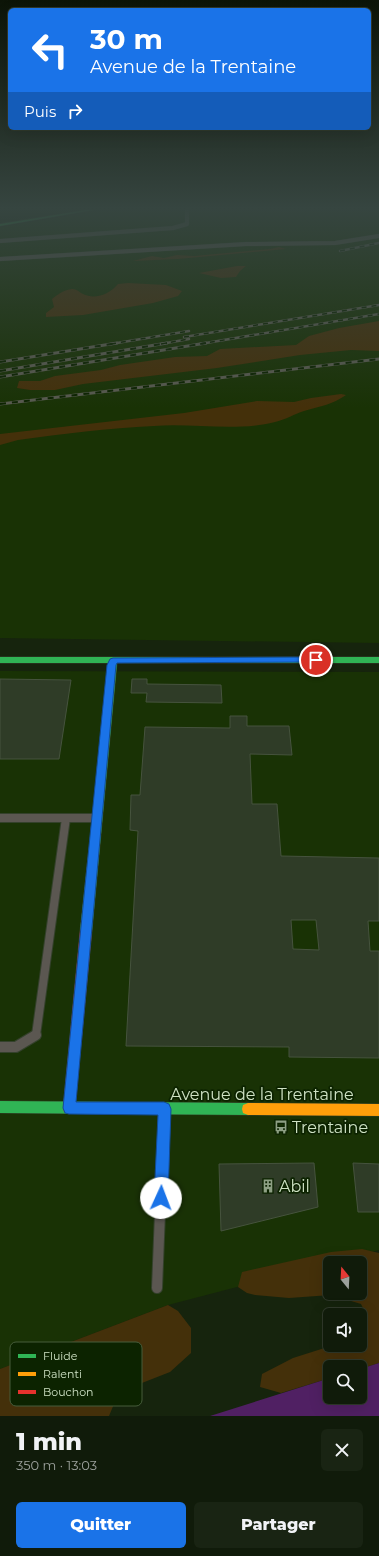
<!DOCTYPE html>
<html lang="fr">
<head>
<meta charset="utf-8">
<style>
  body { margin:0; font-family:Montserrat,sans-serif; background:#192413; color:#f1f3f6; height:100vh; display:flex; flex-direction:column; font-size:15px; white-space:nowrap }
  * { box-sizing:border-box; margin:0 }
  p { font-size:13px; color:#9ca19c }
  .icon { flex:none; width:22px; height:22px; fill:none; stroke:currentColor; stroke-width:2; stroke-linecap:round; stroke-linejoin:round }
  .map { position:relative; height:1416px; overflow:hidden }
  .side { display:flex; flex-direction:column; background:#101b0a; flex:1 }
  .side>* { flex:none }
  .hud { position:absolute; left:8px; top:8px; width:363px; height:122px; border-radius:6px; box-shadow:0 4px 16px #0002,0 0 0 1px #30392b; background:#1a73e8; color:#fff; overflow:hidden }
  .needle { width:26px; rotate:342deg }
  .controls { position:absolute; left:323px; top:1256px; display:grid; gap:8px }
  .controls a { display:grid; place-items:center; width:44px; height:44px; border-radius:6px; background:#101b0a; box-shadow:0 4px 16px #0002,0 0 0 1px #30392b; font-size:20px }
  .pin { position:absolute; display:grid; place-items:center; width:34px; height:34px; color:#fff; margin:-17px; border:2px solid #fff; border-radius:50%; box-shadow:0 1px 4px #0007 }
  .me { position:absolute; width:44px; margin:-22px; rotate:2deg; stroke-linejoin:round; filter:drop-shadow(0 0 3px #0008) }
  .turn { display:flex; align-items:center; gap:14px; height:84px; padding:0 16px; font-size:18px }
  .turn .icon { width:52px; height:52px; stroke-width:2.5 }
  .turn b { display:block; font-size:28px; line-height:34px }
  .then { display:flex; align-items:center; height:38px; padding:0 16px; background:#0003; gap:8px; font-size:15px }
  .round { display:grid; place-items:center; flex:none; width:42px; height:42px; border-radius:6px; background:#192413 }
  .summary { display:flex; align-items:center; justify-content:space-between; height:68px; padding:0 16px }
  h1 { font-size:24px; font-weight:800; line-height:30px }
  .primary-button { display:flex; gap:8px; margin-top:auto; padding:8px 16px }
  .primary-button a { flex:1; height:46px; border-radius:6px; background:#1a73e8; color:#fff; font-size:16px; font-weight:800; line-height:46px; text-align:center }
  .primary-button a+a { background:#192413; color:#f1f3f6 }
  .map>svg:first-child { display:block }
</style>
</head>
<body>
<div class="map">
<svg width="379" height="1416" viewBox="0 0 379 1416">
  <rect width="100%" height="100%" fill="#16240d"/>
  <!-- built -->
  <path fill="#193205" d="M104,210H379V643L0,638V227Z
    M0,671L379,672V1250L168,1305L0,1369Z"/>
  <!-- green -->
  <path fill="#44300a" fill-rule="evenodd" d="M279,247L286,249L178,259L133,261L152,256L164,258L177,255L194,256L270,249Z
    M237,266H246L240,271L236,277L221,278L199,273Z
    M128,283L166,285L182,291L178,296L153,303L83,315L46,317V313L54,307L52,299C58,294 64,290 72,289C77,289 79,292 83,294C95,300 110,294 118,284Z
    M379,321V351L351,350L300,355L217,368L83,384L55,390H30L17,388L19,381H40L55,376L101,370L120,365L175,357L207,356L220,349L296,345L309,336L339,328Z
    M341,394L346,395C334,404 318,407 304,411C294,414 285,420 275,422C235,432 194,423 154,426C108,428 63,434 18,440L0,445V434L184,413L257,401L294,402L311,398Z
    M362,1249L379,1253V1363L360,1369V1367H330V1378L281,1393L260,1387L262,1374L293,1358L334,1345H360V1327L368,1318L361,1304L331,1295L289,1298L255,1295L247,1293L238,1287L242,1272L331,1252ZM330,1263H360V1293H330Z
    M168,1305L178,1311L191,1328V1353L170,1372L119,1392L109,1416H0V1369Z"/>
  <!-- water -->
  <path fill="#502063" d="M379,1363V1416H210L330,1378V1397H360V1369Z"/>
  <!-- building -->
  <path fill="#2f3c27" stroke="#46533e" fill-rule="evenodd" d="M0,679L71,680L59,759H0Z
    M132,679H147V684L221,685L222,703L146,702L147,693H131Z
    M230,716H247V726H289L292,755L250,754L252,804H277L281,856L379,858V921H368L370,951H379V1058L289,1057V1047L126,1046L138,831L130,830L131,795H140L145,727L230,728ZM291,920H316L319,950L293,949Z
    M314,1163L318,1207L221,1231L219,1164Z
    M353,1163L379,1164V1212H358Z"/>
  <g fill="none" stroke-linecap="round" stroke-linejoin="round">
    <!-- lane-far2 casing -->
    <g stroke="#34412c" stroke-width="4.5">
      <path id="lane-far2" d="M0,241L173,228L187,224V210
        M0,259L246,244L335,243L379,236"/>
    </g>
    <!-- lane-far1 casing -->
    <g stroke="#34412c" stroke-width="10">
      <path id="lane-far1" d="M0,818H96
        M34,1036L36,1035L66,818"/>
    </g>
    <!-- lane casing -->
    <g stroke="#34412c" stroke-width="12">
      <path id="lane" d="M0,1047H16L36,1035
        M157,1288L164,1113"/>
    </g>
    <!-- fast casing -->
    <g stroke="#34412c" stroke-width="1">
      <path id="fast" d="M86,210H93L0,226V224Z
        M0,657H379V663H117L92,931L90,934L86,936L82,934L80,931L109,663H0Z
        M0,1101L248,1103L253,1105L254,1109L253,1113L248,1115L0,1113Z"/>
    </g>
    <!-- slow casing -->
    <g stroke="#34412c" stroke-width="1">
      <path id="slow" d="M248,1103L379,1104V1116L248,1115L243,1113L242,1109L243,1105Z"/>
    </g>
    <!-- jam casing -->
    <g stroke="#34412c" stroke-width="1">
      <path id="jam" d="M86,926L90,928L92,931L75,1108L74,1112L69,1114L64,1112L63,1108L80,931L82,928Z"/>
    </g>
    <!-- lane-far2 -->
    <use href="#lane-far2" stroke="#5b5751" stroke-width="4"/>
    <!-- lane-far1 -->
    <use href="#lane-far1" stroke="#5b5751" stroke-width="8"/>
    <!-- lane -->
    <use href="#lane" stroke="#5b5751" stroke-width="10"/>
    <!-- fast -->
    <use href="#fast" fill="#30b455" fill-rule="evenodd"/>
    <!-- slow -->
    <use href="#slow" fill="#ff9f0a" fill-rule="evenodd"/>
    <!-- jam -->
    <use href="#jam" fill="#e5322d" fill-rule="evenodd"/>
    <!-- rail-far1 casing -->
    <g stroke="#585a4f" stroke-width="2.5">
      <path id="rail-far1" d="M340,251L379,243
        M184,337L379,305
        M111,344L189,331
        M161,344L189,339
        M200,344L379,314"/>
    </g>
    <!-- rail casing -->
    <g stroke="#585a4f" stroke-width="3">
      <path id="rail" d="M0,362L117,343
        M0,371L167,343
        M0,377L206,343
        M0,404L379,359"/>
    </g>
    <!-- rail-far1 -->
    <use href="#rail-far1" stroke="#0c2300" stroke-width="1.5" stroke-dasharray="5" stroke-linecap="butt"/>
    <!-- rail -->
    <use href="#rail" stroke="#0c2300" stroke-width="2" stroke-dasharray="6" stroke-linecap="butt"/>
  </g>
  <!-- sky -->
  <linearGradient id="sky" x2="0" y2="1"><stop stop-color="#0c1407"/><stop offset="0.51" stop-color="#364540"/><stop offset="1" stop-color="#364540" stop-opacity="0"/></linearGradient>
  <rect width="379" height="408" fill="url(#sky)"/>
  <!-- route -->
  <path fill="#1a73e8" stroke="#114b97" d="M316,657L321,660L320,662L117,663L116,665L76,1102H164L169,1104L171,1109L168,1198L166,1203L161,1205L156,1203L154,1198L158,1115L69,1114L65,1113L63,1108L107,665L110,659L113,658Z"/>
  <!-- icons -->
  <defs>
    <g id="bus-bare" transform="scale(1.08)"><path d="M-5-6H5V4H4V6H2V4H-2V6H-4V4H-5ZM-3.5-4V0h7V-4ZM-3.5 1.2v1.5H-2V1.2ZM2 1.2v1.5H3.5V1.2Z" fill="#8ea084" stroke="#0c2300" stroke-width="2.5" paint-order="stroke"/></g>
    <g id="building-bare" transform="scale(1.08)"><path d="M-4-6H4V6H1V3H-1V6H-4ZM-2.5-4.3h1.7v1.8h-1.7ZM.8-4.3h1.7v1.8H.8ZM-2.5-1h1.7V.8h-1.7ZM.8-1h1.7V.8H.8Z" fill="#8ea084" stroke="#0c2300" stroke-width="2.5" paint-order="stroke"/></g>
  </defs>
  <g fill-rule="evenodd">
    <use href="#bus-bare" x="281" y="1127"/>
    <use href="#building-bare" x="268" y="1186"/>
  </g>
  <g text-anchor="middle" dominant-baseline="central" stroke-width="3.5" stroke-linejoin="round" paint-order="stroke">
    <!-- near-street labels -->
    <g font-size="16" fill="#cfe2c4" stroke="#0c2300">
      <text x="262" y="1094">Avenue de la Trentaine</text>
    </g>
    <!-- near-poi labels -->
    <g font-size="16" fill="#cfe2c4" stroke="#0c2300" text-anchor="start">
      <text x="292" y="1127">Trentaine</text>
      <text x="279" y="1186">Abil</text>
    </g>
  </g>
  <!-- legend -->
  <rect x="10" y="1342" width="132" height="64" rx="6" fill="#0c2300" stroke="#465c3b" stroke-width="1"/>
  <rect x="18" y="1354" width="18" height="4" fill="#30b455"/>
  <rect x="18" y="1372" width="18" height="4" fill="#ff9f0a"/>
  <rect x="18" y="1390" width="18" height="4" fill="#e5322d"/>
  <g font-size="11" fill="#cfe2c4">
    <text x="43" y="1360">Fluide</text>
    <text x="43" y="1378">Ralenti</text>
    <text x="43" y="1396">Bouchon</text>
  </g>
</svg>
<div class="controls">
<a><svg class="needle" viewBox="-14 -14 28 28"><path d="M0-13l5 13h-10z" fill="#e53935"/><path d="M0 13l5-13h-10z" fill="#9ca19c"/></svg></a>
<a><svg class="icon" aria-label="sound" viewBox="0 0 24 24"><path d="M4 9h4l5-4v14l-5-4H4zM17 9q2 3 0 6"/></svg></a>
<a><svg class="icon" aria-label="search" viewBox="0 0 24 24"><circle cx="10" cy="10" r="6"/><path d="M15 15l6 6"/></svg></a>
</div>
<div class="pin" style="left:316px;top:660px;background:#d93025"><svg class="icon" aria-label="arrive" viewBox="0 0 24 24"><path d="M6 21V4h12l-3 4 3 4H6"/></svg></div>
<svg class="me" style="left:161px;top:1198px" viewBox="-20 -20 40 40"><circle r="19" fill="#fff"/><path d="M0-13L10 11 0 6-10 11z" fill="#1a73e8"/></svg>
<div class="hud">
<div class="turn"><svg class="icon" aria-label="left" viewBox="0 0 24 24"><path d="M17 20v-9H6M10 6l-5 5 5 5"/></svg><div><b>30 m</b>Avenue de la Trentaine</div></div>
<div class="then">Puis<svg class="icon" aria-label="right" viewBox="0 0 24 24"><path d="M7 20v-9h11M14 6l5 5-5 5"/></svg></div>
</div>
</div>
<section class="side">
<div class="summary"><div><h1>1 min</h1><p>350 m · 13:03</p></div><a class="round"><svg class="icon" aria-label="close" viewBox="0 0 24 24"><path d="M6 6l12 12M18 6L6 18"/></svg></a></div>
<div class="primary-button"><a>Quitter</a><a>Partager</a></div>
</section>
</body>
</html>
